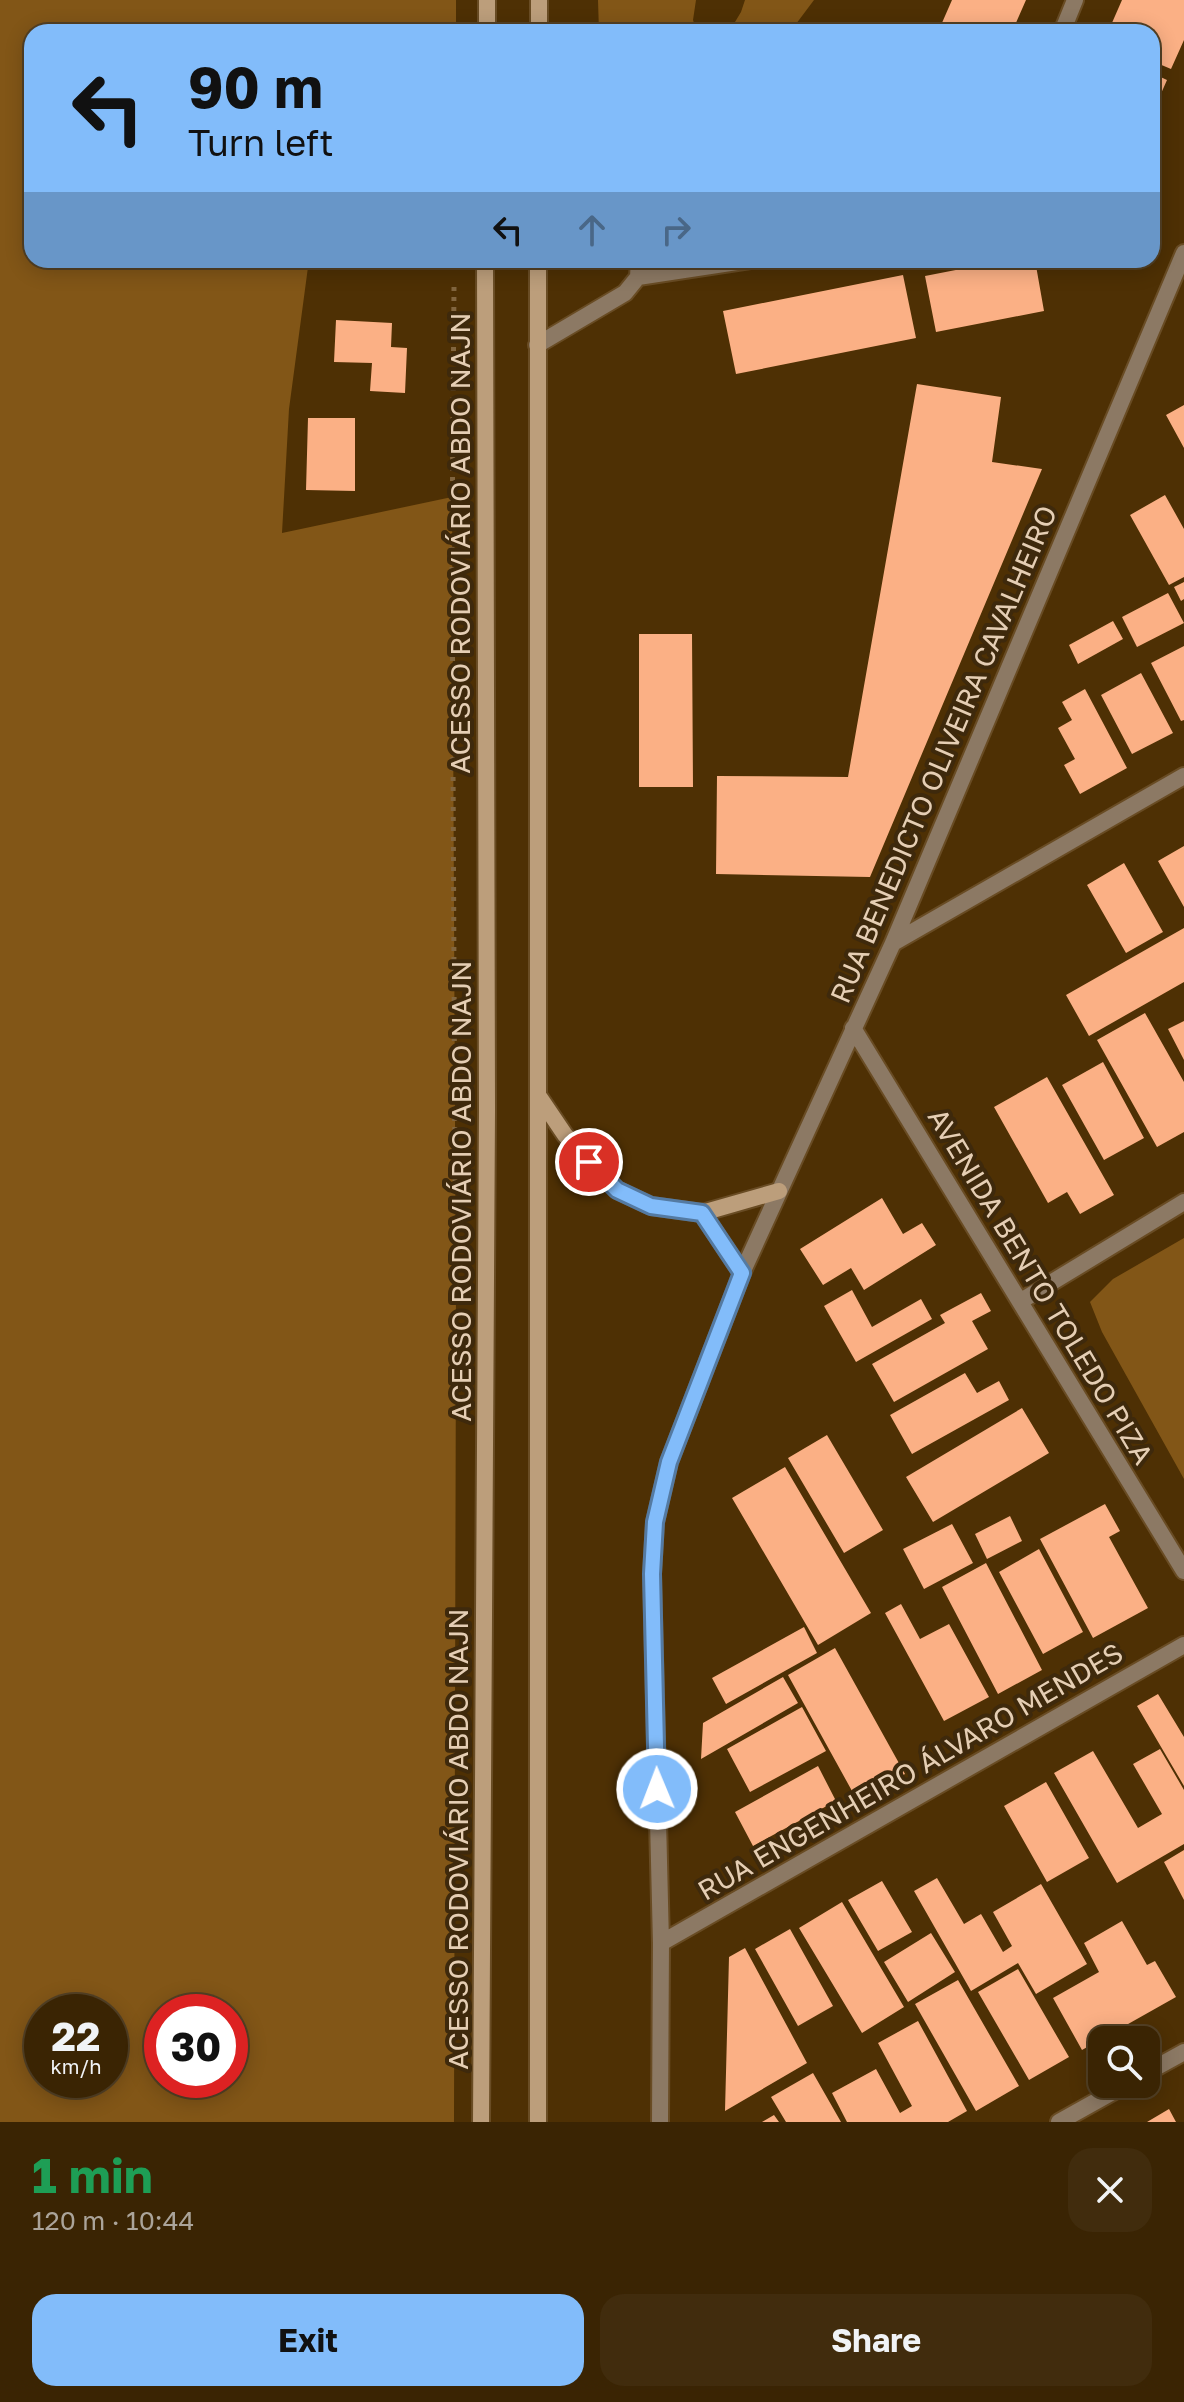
<!DOCTYPE html>
<html lang="en">
<head>
<meta charset="utf-8">
<style>
  body { margin:0; font-family:"Golos Text",sans-serif; background:#412c0d; color:#f1f3f6; height:100vh; display:flex; flex-direction:column; font-size:30px; white-space:nowrap }
  * { box-sizing:border-box; margin:0 }
  p { font-size:26px; color:#aba49a }
  .icon { flex:none; width:44px; height:44px; fill:none; stroke:currentColor; stroke-width:2; stroke-linecap:round; stroke-linejoin:round }
  .map { position:relative; height:2122px; overflow:hidden }
  .side { display:flex; flex-direction:column; background:#3a2403; flex:1 }
  .side>* { flex:none }
  .top-card { position:absolute; left:24px; top:24px; width:1136px; height:244px; border-radius:24px; box-shadow:0 4px 20px #0003,0 0 0 2px #544125; background:#82bcfa; color:#111; overflow:hidden }
  .fabs { position:absolute; left:1088px; top:2026px; display:grid; gap:16px }
  .fabs a { display:grid; place-items:center; width:72px; height:72px; border-radius:16px; background:#3a2403; box-shadow:0 4px 20px #0003,0 0 0 2px #544125; font-size:40px }
  .speed { position:absolute; left:24px; top:1994px; display:flex; gap:16px; font-size:40px; font-weight:700; text-align:center }
  .speed>* { display:grid; place-content:center; width:104px; height:104px; border-radius:50%; background:#3a2403; box-shadow:0 4px 20px #0003,0 0 0 2px #544125; line-height:1 }
  .speed small { font-size:20px; font-weight:400 }
  .speed .limit { border:12px solid #d22; background:#fff; color:#111 }
  .pin { position:absolute; display:grid; place-items:center; width:68px; height:68px; color:#fff; margin:-34px; border:4px solid #fff; border-radius:50%; box-shadow:0 2px 8px #0007 }
  .me { position:absolute; width:88px; margin:-44px; rotate:359deg; stroke-linejoin:round; filter:drop-shadow(0 0 6px #0008) }
  .turn { display:flex; align-items:center; gap:28px; height:168px; padding:0 32px; font-size:36px }
  .turn .icon { width:104px; height:104px; stroke-width:2.5 }
  .turn b { display:block; font-size:56px; line-height:68px }
  .lanes { display:flex; align-items:center; height:76px; padding:0 32px; background:#0003; justify-content:center; gap:40px; direction:ltr }
  .lanes .off { opacity:.35 }
  .round { display:grid; place-items:center; flex:none; width:84px; height:84px; border-radius:24px; background:#412c0d }
  .head { display:flex; align-items:center; justify-content:space-between; height:136px; padding:0 32px }
  h1 { font-size:48px; font-weight:700; line-height:60px; color:#1e9e55 }
  .primary-button { display:flex; gap:16px; margin-top:auto; padding:16px 32px }
  .primary-button a { flex:1; height:92px; border-radius:24px; background:#82bcfa; color:#111; font-size:32px; font-weight:700; line-height:92px; text-align:center }
  .primary-button a+a { background:#412c0d; color:#f1f3f6 }
  .map>svg:first-child { display:block }
</style>
</head>
<body>
<div class="map">
<svg width="1184" height="2122" viewBox="0 0 1184 2122">
  <rect width="100%" height="100%" fill="#4e3004"/>
  <!-- green -->
  <path fill="#825617" fill-rule="evenodd" d="M0,0H456V32H32V260H328L308,267L289,409L282,533L452,497L456,1320L454,2122H0ZM42,2012H110V2080H42ZM230,2012V2080H162V2012Z
    M598,0H696L693,20L697,32H599Z
    M745,0H814L790,32H729L741,12Z
    M1184,1238V1479L1102,1332L1090,1302L1113,1279Z"/>
  <!-- building -->
  <path fill="#fbb085" d="M952,0H1026L1012,32H938Z
    M1122,0H1184V40L1171,69L1152,61V32H1108Z
    M1152,73L1167,80L1152,114Z
    M1007,260H1035L1044,311L936,332L925,276Z
    M903,275L916,338L736,374L723,311Z
    M336,320L392,323L391,347L407,348L405,393L370,391L372,363L334,362Z
    M917,384L1001,397L992,462L1042,469L870,877L716,874L717,776L848,777Z
    M1184,405V448L1166,415Z
    M308,418H355V491L306,490Z
    M1165,495L1184,529V577L1169,585L1130,515Z
    M1184,582V599L1181,601L1174,587Z
    M1168,593L1184,623L1137,647L1122,617Z
    M1113,621L1123,639L1078,664L1069,645Z
    M639,634H692L693,787H639Z
    M1184,646V720L1181,721L1151,663Z
    M1141,673L1173,733L1132,754L1101,695Z
    M1085,689L1127,768L1080,794L1064,765L1075,759L1058,728L1072,720L1062,702Z
    M1184,846V907L1158,861Z
    M1124,863L1163,932L1126,953L1087,885Z
    M1184,928V982L1089,1036L1066,995Z
    M1145,1013L1184,1082V1132L1157,1147L1097,1040Z
    M1184,1021V1060L1168,1029Z
    M1103,1062L1144,1138L1104,1160L1062,1085Z
    M1047,1077L1114,1195L1080,1214L1067,1192L1048,1203L994,1107Z
    M882,1198L903,1234L922,1223L936,1245L864,1290L851,1268L823,1285L800,1249Z
    M852,1290L872,1327L921,1299L932,1319L856,1362L824,1306Z
    M981,1293L991,1311L972,1321L988,1349L894,1402L872,1364L945,1323L940,1315Z
    M965,1373L977,1393L999,1381L1009,1400L912,1454L890,1415Z
    M1022,1408L1049,1453L933,1522L906,1477Z
    M827,1435L883,1530L844,1553L788,1458Z
    M785,1467L871,1613L818,1645L732,1498Z
    M1105,1504L1120,1531L1109,1537L1148,1608L1093,1638L1040,1539Z
    M1010,1516L1022,1541L987,1559L975,1534Z
    M952,1524L973,1563L924,1589L903,1549Z
    M1039,1549L1083,1632L1043,1654L999,1572Z
    M986,1563L1042,1670L998,1694L942,1587Z
    M901,1604L920,1639L949,1624L989,1697L944,1721L885,1613Z
    M804,1627L817,1653L726,1704L712,1678Z
    M835,1648L905,1774L857,1800L788,1675Z
    M783,1677L798,1703L701,1759L703,1723Z
    M1158,1694L1184,1737V1786L1137,1706Z
    M802,1707L826,1751L750,1792L727,1749Z
    M1160,1749L1184,1790V1844L1117,1883L1054,1773L1093,1751L1138,1828L1162,1814L1133,1764Z
    M818,1766L836,1801L753,1846L735,1812Z
    M1046,1782L1089,1858L1047,1882L1004,1806Z
    M1184,1850V1900L1164,1862Z
    M937,1878L964,1924L981,1914L1003,1952L1012,1946L993,1912L1041,1884L1087,1964L1036,1994L1018,1963L971,1991L914,1891Z
    M882,1881L912,1932L878,1951L848,1900Z
    M842,1902L904,2007L862,2033L799,1928Z
    M1122,1921L1147,1965L1155,1961L1176,1997L1082,2050L1053,1998L1099,1972L1084,1943Z
    M790,1929L833,2006L798,2026L755,1949Z
    M931,1933L955,1972L908,2002L884,1962Z
    M745,1948L807,2063L725,2111L729,1957Z
    M1018,1969L1069,2057L1029,2080L978,1992Z
    M958,1980L1019,2086L976,2111L915,2004Z
    M918,2021L967,2111L948,2122H847L832,2093L876,2069L900,2113L912,2106L878,2043Z
    M813,2073L841,2122H786L771,2097Z
    M1169,2109L1176,2122H1147Z
    M774,2115L779,2122H762Z"/>
  <g fill="none" stroke-linecap="round" stroke-linejoin="round">
    <!-- lane casing -->
    <g stroke="#694c24" stroke-width="20">
      <path id="lane" d="M1062,32L1075,0
        M638,277L750,260
        M537,345L625,293L638,277L639,260"/>
    </g>
    <!-- street casing -->
    <g stroke="#694c24" stroke-width="20">
      <path id="street" d="M893,943L1184,776
        M853,1028L1184,1571
        M1021,1301L1184,1202
        M661,1943L1184,1645
        M1146,2073L1184,2052
        M660,2122L661,1943L652,1574L655,1522L669,1462L742,1273L893,943L1184,253
        M1059,2122L1127,2084"/>
    </g>
    <!-- secondary casing -->
    <g stroke="#694c24" stroke-width="20">
      <path id="secondary" d="M487,32V0
        M539,32V0
        M540,1098L565,1135L617,1190L651,1206L702,1213L779,1191
        M702,1213L742,1273
        M481,2122L487,1110L485,260
        M538,2122V260"/>
    </g>
    <!-- path -->
    <path stroke="#81653f" stroke-width="5" stroke-dasharray="4 6" stroke-linecap="butt" d="M454,287L452,547L455,1181"/>
    <!-- lane -->
    <use href="#lane" stroke="#8c7964" stroke-width="16"/>
    <!-- street -->
    <use href="#street" stroke="#8c7964" stroke-width="16"/>
    <!-- secondary -->
    <use href="#secondary" stroke="#bc9e7b" stroke-width="16"/>
  </g>
  <g fill="none" stroke-linecap="round" stroke-linejoin="round">
    <!-- route casing -->
    <g stroke="#547aa2" stroke-width="20">
      <path id="route" d="M589,1162L617,1190L651,1206L702,1213L742,1273L669,1462L655,1522L652,1574L657,1789"/>
    </g>
    <!-- route -->
    <use href="#route" stroke="#82bcfa" stroke-width="14"/>
  </g>
  <g text-anchor="middle" dominant-baseline="central" stroke-width="8" stroke-linejoin="round" paint-order="stroke">
    <!-- street labels -->
    <g font-size="28" fill="#e5ceb4" stroke="#3e290c">
      <text transform="translate(459 543) rotate(-90)">ACESSO RODOVIÁRIO ABDO NAJN</text>
      <text transform="translate(943 754) rotate(-67)">RUA BENEDICTO OLIVEIRA CAVALHEIRO</text>
      <text transform="translate(460 1191) rotate(-90)">ACESSO RODOVIÁRIO ABDO NAJN</text>
      <text transform="translate(1041 1286) rotate(59)">AVENIDA BENTO TOLEDO PIZA</text>
      <text transform="translate(910 1771) rotate(-30)">RUA ENGENHEIRO ÁLVARO MENDES</text>
      <text transform="translate(457 1839) rotate(-90)">ACESSO RODOVIÁRIO ABDO NAJN</text>
    </g>
  </g>
</svg>
<div class="fabs">
<a><svg class="icon" aria-label="search" viewBox="0 0 24 24"><circle cx="10" cy="10" r="6"/><path d="M15 15l6 6"/></svg></a>
</div>
<div class="speed"><div>22<small>km/h</small></div><div class="limit">30</div></div>
<div class="pin" style="left:589px;top:1162px;background:#d93025"><svg class="icon" aria-label="arrive" viewBox="0 0 24 24"><path d="M6 21V4h12l-3 4 3 4H6"/></svg></div>
<svg class="me" style="left:657px;top:1789px" viewBox="-20 -20 40 40"><circle r="17" fill="#82bcfa" stroke="#fff" stroke-width="3"/><path d="M0-11L8 9 0 5-8 9z" fill="#fff"/></svg>
<div class="top-card">
<div class="turn"><svg class="icon" aria-label="left" viewBox="0 0 24 24"><path d="M17 20v-9H6M10 6l-5 5 5 5"/></svg><div><b>90 m</b>Turn left</div></div>
<div class="lanes"><svg class="icon" aria-label="left" viewBox="0 0 24 24"><path d="M17 20v-9H6M10 6l-5 5 5 5"/></svg><svg class="icon off" aria-label="ahead" viewBox="0 0 24 24"><path d="M12 20V5M6 11l6-6 6 6"/></svg><svg class="icon off" aria-label="right" viewBox="0 0 24 24"><path d="M7 20v-9h11M14 6l5 5-5 5"/></svg></div>
</div>
</div>
<section class="side">
<div class="head"><div><h1>1 min</h1><p>120 m · 10:44</p></div><a class="round"><svg class="icon" aria-label="close" viewBox="0 0 24 24"><path d="M6 6l12 12M18 6L6 18"/></svg></a></div>
<div class="primary-button"><a>Exit</a><a>Share</a></div>
</section>
</body>
</html>
